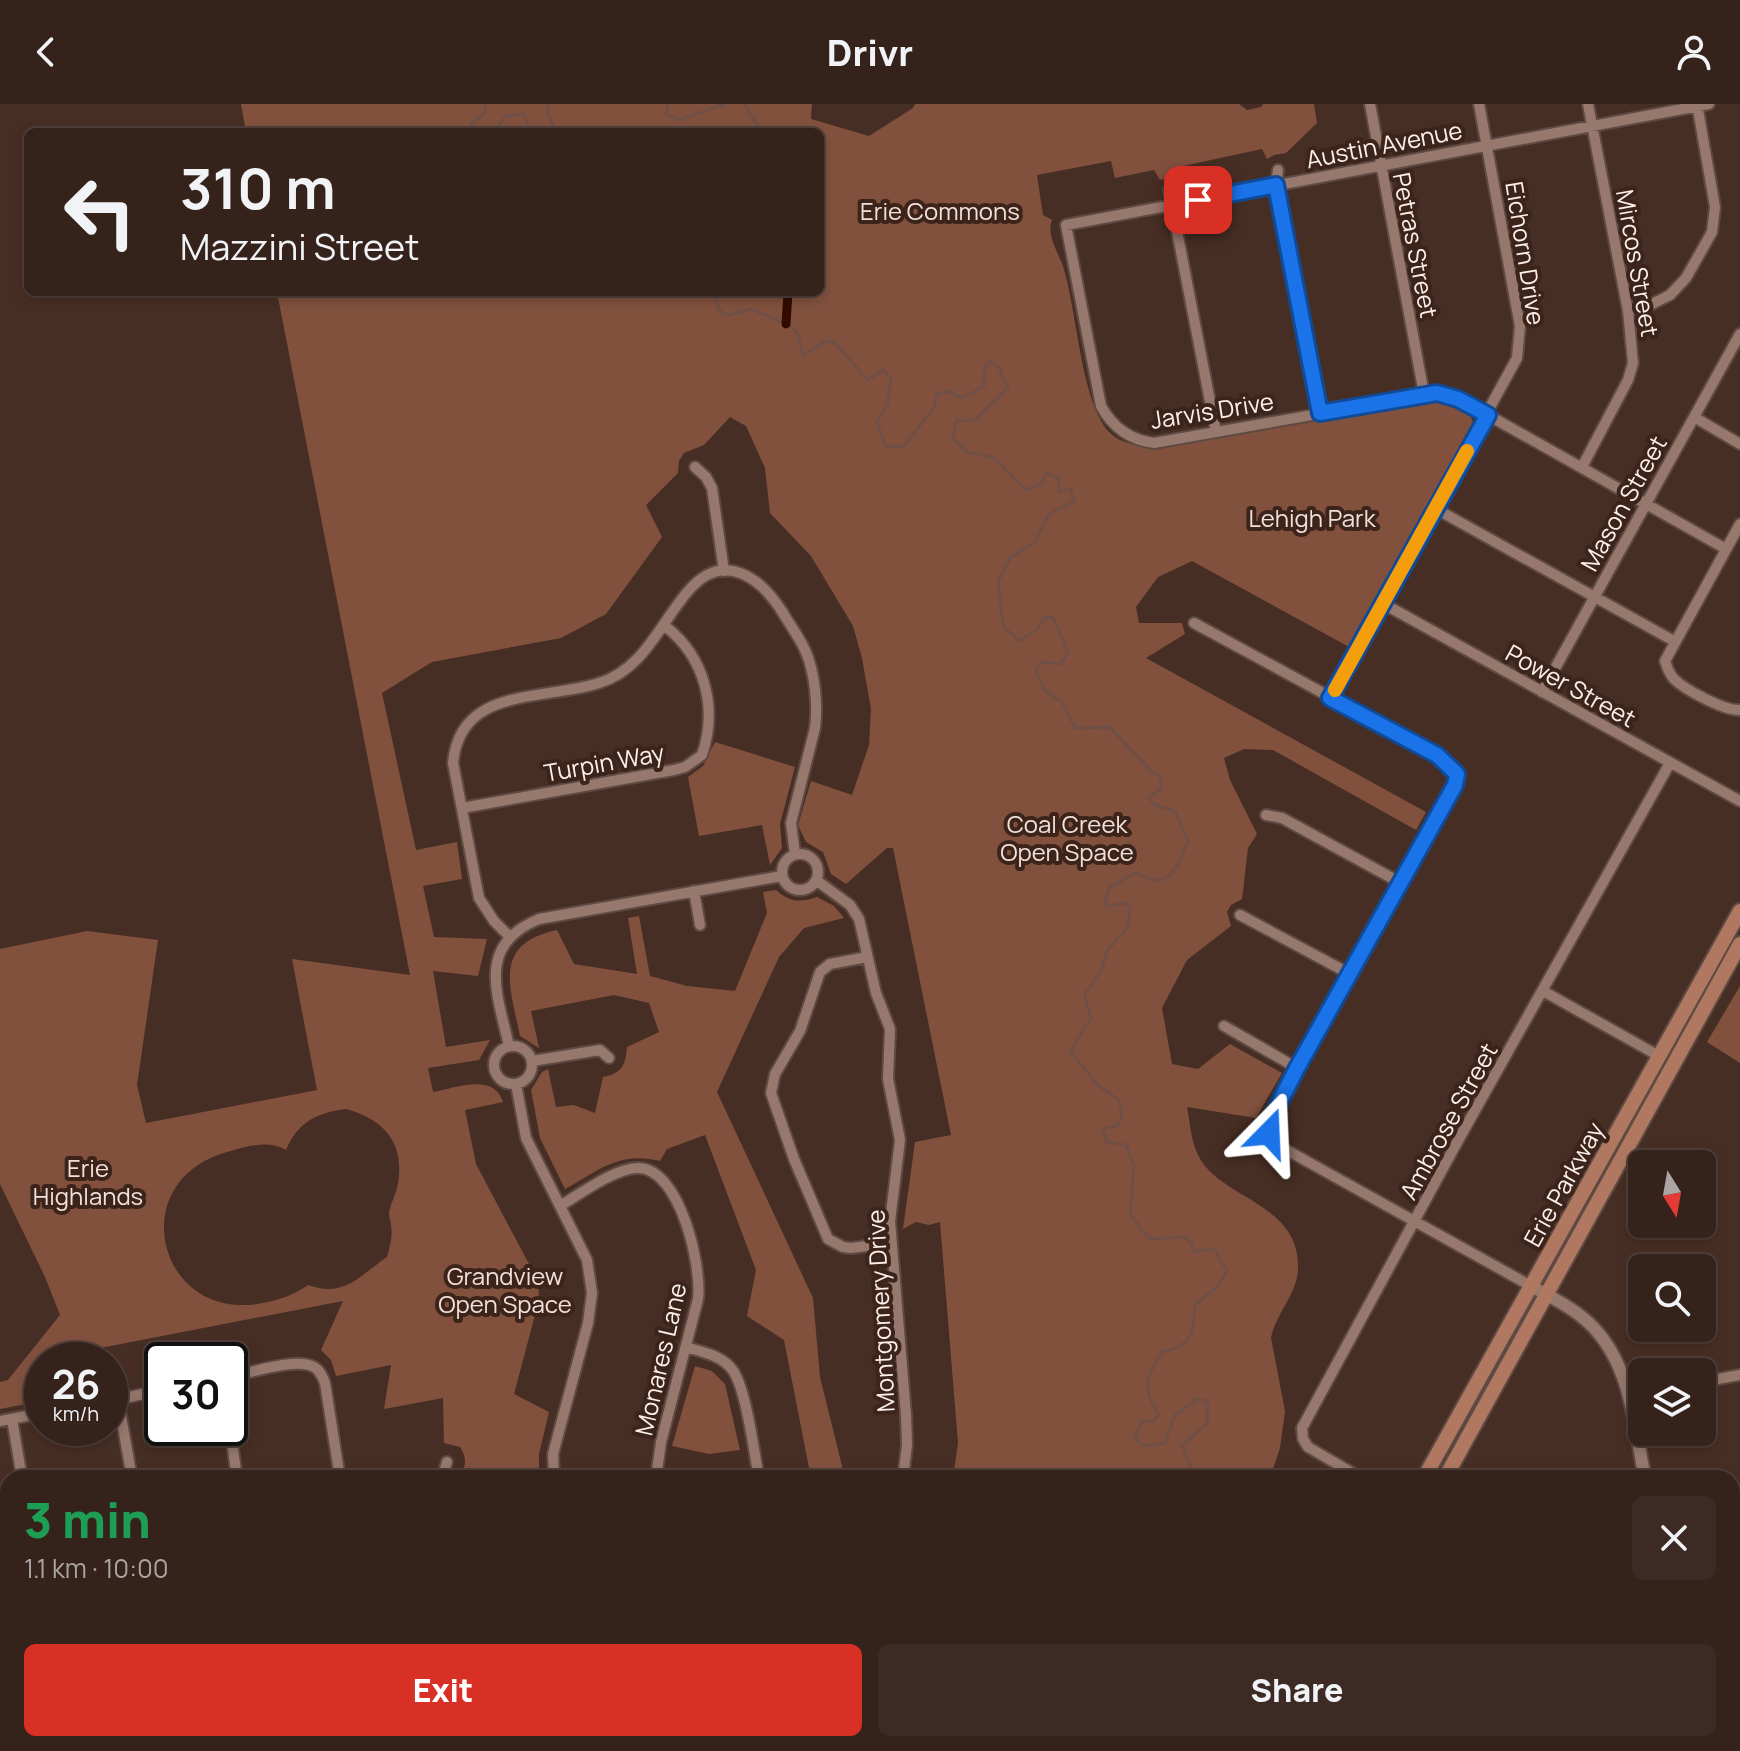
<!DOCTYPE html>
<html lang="en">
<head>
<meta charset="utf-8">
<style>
  body { margin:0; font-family:Manrope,sans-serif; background:#3d2a24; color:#f1f3f6; height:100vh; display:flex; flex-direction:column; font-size:30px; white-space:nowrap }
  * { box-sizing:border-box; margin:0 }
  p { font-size:26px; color:#aaa4a3 }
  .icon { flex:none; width:44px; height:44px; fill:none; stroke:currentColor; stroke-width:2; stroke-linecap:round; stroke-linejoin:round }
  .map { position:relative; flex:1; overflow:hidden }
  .sheet { position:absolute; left:0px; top:1366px; width:1740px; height:282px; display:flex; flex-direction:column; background:#35221b; border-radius:24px 24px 0 0; box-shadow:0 4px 12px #0003,0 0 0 2px #4f3f3a }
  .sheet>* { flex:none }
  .hud { position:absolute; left:24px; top:24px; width:800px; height:168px; border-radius:12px; box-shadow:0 4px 12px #0003,0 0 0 2px #4f3f3a; background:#35221b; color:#f1f3f6; overflow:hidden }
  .needle { width:52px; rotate:169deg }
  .controls { position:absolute; left:1628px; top:1046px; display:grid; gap:16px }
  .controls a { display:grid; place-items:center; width:88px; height:88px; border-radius:12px; background:#35221b; box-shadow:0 4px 12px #0003,0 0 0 2px #4f3f3a; font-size:40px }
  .speed { position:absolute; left:24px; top:1238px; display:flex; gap:16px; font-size:40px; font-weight:700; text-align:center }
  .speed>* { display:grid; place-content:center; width:104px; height:104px; border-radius:50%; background:#35221b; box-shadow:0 4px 12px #0003,0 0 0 2px #4f3f3a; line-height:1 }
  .speed small { font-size:20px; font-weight:400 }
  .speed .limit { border:4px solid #111; border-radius:12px; background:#fff; color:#111 }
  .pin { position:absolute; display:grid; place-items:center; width:68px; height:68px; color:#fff; margin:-34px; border-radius:16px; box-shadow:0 4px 12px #0006 }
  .me { position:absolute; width:88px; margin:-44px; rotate:21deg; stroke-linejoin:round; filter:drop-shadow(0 0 6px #0008) }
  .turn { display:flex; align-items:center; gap:28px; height:168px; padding:0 24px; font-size:36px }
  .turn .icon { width:104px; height:104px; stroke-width:2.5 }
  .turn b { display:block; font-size:56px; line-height:68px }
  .round { display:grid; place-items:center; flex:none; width:84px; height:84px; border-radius:12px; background:#3d2a24 }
  .head { display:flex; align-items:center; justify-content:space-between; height:136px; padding:0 24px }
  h1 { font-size:48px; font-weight:800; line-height:60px; color:#1e9e55 }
  .cta { display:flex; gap:16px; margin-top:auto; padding:16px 24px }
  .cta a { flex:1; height:92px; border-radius:12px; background:#d93025; color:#fff; font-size:32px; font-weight:800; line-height:92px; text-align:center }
  .cta a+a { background:#3d2a24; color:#f1f3f6 }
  header { display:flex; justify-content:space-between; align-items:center; height:104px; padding:0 24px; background:#35221b; font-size:36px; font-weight:800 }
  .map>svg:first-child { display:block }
</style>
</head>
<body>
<header><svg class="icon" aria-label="back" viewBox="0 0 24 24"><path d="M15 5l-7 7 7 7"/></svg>Drivr<svg class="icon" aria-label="person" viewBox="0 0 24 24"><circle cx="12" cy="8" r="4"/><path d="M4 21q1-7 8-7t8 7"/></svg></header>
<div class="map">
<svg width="1740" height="1647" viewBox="0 0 1740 1647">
  <rect width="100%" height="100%" fill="#472e24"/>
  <!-- green -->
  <path fill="#81513e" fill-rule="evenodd" d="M241,0H812L811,15L869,32L913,4L915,0H1239L1247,6L1261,3L1263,0H1314L1317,19L1286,49L1274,51L1267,55L1262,45L1174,64L1170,74L1160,76L1154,66L1115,74L1111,57L1037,71L1043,111L1052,116C1046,130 1058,148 1063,162C1077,208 1080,285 1104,322C1116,339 1134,341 1153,344L1427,295C1443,298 1474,301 1473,322L1351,544L1192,457L1158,473L1136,503L1139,519H1182L1185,530L1146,554L1426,708L1416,726L1273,646L1244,645L1224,654L1230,676L1257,730L1248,744L1242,795L1231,801L1227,808L1231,822L1187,856L1162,904L1172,960L1198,965L1230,940L1282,969L1256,1014L1187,1003C1190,1018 1191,1038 1198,1051C1220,1096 1301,1098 1298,1166C1296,1192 1276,1209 1271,1234L1285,1307L1280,1344L1270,1374H953L958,1339L940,1118L929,1121L916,1118L903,1125L915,1038L951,1031L893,744H887L846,780L831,770L823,748L806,738L798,721L811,677L852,691L869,641L871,605L862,554L853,522L811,452L770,409L765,364L746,322L730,313L704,341L684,349L679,357L678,369L646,401L662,433L606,510L561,534L432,558L382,589L416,746L457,738L462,775L423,782L434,833L487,835L478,872L433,867L446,943L490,936L479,956L428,964L433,988C455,984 494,968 503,998L465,1006L476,1060L538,1177L539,1196L514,1290L549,1308L539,1350V1374H458C467,1364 467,1353 460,1343L444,1339L443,1294L384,1305L391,1261L336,1272L331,1256L321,1246L343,1197L64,1251V1256H42V1297L0,1305V1278L8,1276L60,1211L45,1173L0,1080V845L87,827L158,836L137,981L146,1019L317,986L292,855L410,871L277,188H820V28H246ZM346,1005C383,1015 405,1038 398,1079C397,1088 390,1101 389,1109C389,1113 391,1117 391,1122C393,1132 390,1142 387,1153C358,1173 344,1194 308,1181C294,1191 279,1196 263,1199C158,1220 122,1077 227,1048C246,1043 268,1035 286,1046C298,1018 316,1009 346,1005Z
    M715,638L795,663L780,720L782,744L770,761L762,721L699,732L688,673L703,662Z
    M776,786C789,798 801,799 817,793L834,802L844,814L804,824L779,853L717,988L813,1194L820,1273L845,1374H811L784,1236L747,1212L756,1166L705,1031L667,1045L660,1057C619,1047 600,1066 565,1085L540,1034L531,986L542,968L548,965L556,1003L574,1001L595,1009L603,973C621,970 626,961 627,943L659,928L649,899L614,891L531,907L539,944L520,932C510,882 492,840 557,826L574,860L637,870L628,814L639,812L650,872L687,882L735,887L767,809L763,788Z
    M1740,882V959L1707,938Z
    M695,1262L712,1267L725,1280L740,1346L709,1350L672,1342Z
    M119,1640H212L210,1647H117Z
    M1007,1640H1158L1139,1647H1008Z
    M1254,1640H1427L1422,1647H1242Z"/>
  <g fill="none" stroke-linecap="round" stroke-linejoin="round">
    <!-- stream -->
    <path stroke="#6f4f46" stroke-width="3" d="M485,0V9L471,20L475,26L495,28L505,12L524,10L530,28
      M547,0L548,9L556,28
      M668,0L666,10L679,16L725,0
      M744,0L760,25L758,28
      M712,188L721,209L730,211L751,205L791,222L798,230L803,252L825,237L835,239L868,276L883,266L891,274L888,299L877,318L885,342L903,343L934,304L937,290L948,287L961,294L984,283L985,263L990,257L1000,264L1003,276L1009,283L975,316L956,317L953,335L968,348L995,354L1025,386L1041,380L1046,369L1059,374V388L1070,384L1075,397L1049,410L1034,439L1011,453L998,477L1003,522L1019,537L1036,526L1044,514L1053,513L1068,547L1061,560L1041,558L1036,567L1045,587L1062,598L1075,624L1110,623L1152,668L1160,672L1162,684L1148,693L1155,701L1175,707L1188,738C1176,764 1169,789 1136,769L1110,783L1105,797L1108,802L1126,799L1131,804L1127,824L1107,847L1101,867L1084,891L1091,914L1070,947L1098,981L1119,996L1122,1012L1118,1021L1103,1025L1107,1038L1126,1041L1134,1062L1130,1110L1149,1135L1184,1133L1192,1140L1193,1148L1214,1145L1227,1167L1218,1182L1195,1201C1193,1230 1193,1241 1162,1248C1147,1274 1140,1283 1159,1310L1154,1317H1142L1135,1334L1143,1342L1165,1339L1175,1311L1197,1295L1207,1297V1320L1182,1341L1195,1374
      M1732,1426L1740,1425
      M1241,1647L1243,1640
      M1374,1647L1377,1640"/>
    <!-- canal -->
    <path stroke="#320a00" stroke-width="9" d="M786,220L788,188"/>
    <!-- minor casing -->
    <g stroke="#5e4a42" stroke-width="14">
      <path id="minor" d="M1370,0L1424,290
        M1709,0L1066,121L1101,302C1113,324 1130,336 1154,339L1437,289L1458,295L1495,315L1726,445
        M1278,66L1276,81L1320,309
        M1169,86L1216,328
        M1628,207L1652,200L1670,191L1686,174L1712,128L1715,103L1697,0
        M1694,313L1740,340
        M695,363L706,373L712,384L724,467
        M1582,363L1628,276L1633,259L1628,207L1588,0
        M1436,405L1674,537
        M1740,420L1665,557C1667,563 1669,570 1674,575C1685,586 1725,607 1740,606
        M1382,499L1740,697
        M1194,519L1437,651L1457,670L1455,681L1435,721L1273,1010L1269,1019V1029L1274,1039L1531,1182
        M1542,588L1740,230
        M1330,594L1517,254L1520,222L1479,0
        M462,704L674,666L685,663L702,651C718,604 705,553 665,522
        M1266,711L1282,714L1401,779
        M782 768a18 18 0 1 1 36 0a18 18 0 1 1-36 0Z
        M816,776L850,801L859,815L876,889L890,925L888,975L900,1036L890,1117L906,1311L907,1341L903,1374
        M694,787L700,821
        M1240,811L1350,870
        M509,832L494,817L479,794L453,659C460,582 543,597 599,579C645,565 661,517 690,485C725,446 762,475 783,509C790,521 799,533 805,546C815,568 818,601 815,624L791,719L795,750
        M867,853L830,860L820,868L800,927L775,970L771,989L794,1055L828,1135L843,1143L851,1144L891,1139
        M1543,887L1659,952
        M1224,922L1297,964
        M494 961a19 19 0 1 1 38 0a19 19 0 1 1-38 0Z
        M509,942C497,889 476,841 539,815L782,772
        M532,957L600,946L609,954
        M516,980L526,1034L587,1156L592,1189L588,1219L553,1350L554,1374
        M560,1102C580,1090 615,1064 638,1064C680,1064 702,1162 698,1195L661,1338L656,1374
        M686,1243C702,1248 720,1251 731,1264C746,1281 754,1349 759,1374
        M230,1273C249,1269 298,1253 314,1263C320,1266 322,1272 325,1279L340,1374
        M1702,1278L1740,1271
        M118,1295L132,1374
        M110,1297L162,1286
        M12,1315L22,1374
        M0,1317L42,1309
        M230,1324L237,1374
        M442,1374L447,1358
        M1361,1374L1308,1343L1303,1335L1302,1324L1455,1042L1670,659
        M1732,1576L1740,1574
        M0,1634L8,1605
        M0,1639L31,1647
        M440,1640L441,1647
        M562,1640L563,1647
        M732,1640L733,1647
        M996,1640L998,1647
        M1465,1640V1647
        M1545,1640L1546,1647
        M110,1647L112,1640
        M218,1647L220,1640
        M322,1647L323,1640
        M829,1647L831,1640"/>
    </g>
    <!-- tertiary casing -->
    <g stroke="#5e4a42" stroke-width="16">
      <path id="tertiary" d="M1531,1182C1553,1194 1577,1206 1593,1223C1632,1264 1634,1322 1645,1374
        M1698,1640L1699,1647"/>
    </g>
    <!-- secondary casing -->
    <g stroke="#5e4a42" stroke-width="18">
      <path id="secondary" d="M1424,1374L1740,807
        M1445,1374L1740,840
        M1177,1647L1196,1640
        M1208,1647L1224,1640"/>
    </g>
    <!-- minor -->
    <use href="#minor" stroke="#96786d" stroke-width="10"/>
    <!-- tertiary -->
    <use href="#tertiary" stroke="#96786d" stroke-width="12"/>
    <!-- secondary -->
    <use href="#secondary" stroke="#b07861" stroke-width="14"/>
  </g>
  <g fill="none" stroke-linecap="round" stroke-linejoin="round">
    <!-- route casing -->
    <g stroke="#114b97" stroke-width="20">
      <path id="route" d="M1198,96L1276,81L1320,309L1437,289L1458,295L1488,311L1330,594L1437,651L1457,670L1455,681L1297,964L1269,1019V1029"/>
    </g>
    <!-- route -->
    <use href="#route" stroke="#1a73e8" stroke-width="14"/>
    <!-- slow -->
    <path stroke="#f59e0b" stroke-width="14" d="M1335,586L1467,347"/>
  </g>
  <g text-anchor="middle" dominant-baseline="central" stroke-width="8" stroke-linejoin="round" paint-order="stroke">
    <!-- street labels -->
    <g font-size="24" fill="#fdf0eb" stroke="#3c241a">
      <text transform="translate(1384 40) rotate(-11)">Austin Avenue</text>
      <text transform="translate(1416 141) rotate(79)">Petras Street</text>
      <text transform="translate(1526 149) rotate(81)">Eichorn Drive</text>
      <text transform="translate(1638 159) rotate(80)">Mircos Street</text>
      <text transform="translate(1212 306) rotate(-9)">Jarvis Drive</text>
      <text transform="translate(1623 399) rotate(-61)">Mason Street</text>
      <text transform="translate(1571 581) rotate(29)">Power Street</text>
      <text transform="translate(604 658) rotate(-10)">Turpin Way</text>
      <text transform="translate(1448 1017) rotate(-61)">Ambrose Street</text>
      <text transform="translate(1563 1080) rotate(-61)">Erie Parkway</text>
      <text transform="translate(880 1207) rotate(-93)">Montgomery Drive</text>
      <text transform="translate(660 1255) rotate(-77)">Monares Lane</text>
    </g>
    <!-- park labels -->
    <g font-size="24" fill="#f3e0d8" stroke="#3c241a">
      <text x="940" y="106">Erie Commons</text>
      <text x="1312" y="413">Lehigh Park</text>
      <text x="1067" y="719">Coal Creek<tspan x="1067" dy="28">Open Space</tspan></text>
      <text x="88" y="1063">Erie<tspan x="88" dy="28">Highlands</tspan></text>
      <text x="505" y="1171">Grandview<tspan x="505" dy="28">Open Space</tspan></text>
    </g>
  </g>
</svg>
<div class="controls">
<a><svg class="needle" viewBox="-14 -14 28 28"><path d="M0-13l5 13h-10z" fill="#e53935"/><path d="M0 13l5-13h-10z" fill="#aaa4a3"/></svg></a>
<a><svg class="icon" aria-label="search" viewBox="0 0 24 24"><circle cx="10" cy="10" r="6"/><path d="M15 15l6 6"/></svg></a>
<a><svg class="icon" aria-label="layers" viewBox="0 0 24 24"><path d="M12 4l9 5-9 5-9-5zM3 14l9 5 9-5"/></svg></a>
</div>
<div class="speed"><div>26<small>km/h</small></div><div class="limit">30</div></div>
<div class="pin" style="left:1198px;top:96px;background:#d93025"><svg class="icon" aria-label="arrive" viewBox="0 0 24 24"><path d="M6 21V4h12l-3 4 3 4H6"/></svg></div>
<svg class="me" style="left:1269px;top:1029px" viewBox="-20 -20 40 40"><path d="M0-17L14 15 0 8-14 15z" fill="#1a73e8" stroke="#fff" stroke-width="4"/></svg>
<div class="hud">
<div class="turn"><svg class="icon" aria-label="left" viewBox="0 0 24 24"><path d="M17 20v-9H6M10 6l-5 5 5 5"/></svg><div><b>310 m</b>Mazzini Street</div></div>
</div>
<section class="sheet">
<div class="head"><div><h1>3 min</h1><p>1.1 km · 10:00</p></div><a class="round"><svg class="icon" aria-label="close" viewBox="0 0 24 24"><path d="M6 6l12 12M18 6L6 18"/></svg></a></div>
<div class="cta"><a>Exit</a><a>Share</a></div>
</section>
</div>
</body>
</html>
